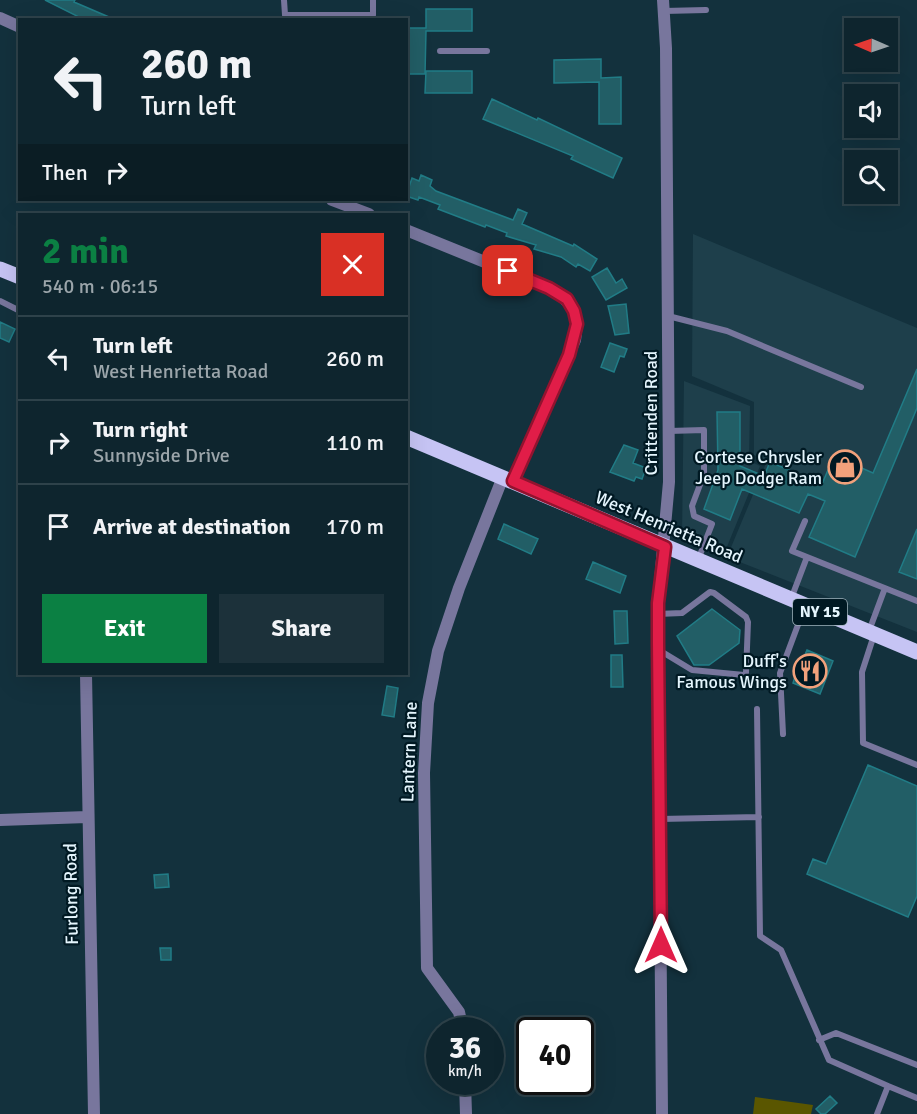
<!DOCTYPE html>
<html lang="en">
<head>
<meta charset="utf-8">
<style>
  body { margin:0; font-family:Signika,sans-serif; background:#1c313a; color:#f1f3f6; height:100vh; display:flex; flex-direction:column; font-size:22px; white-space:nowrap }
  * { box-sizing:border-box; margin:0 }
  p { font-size:20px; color:#9ba5aa }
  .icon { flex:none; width:33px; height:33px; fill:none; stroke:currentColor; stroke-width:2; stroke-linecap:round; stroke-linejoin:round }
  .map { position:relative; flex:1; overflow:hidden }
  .panel { position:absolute; left:18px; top:213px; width:390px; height:462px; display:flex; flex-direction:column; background:#0e252e; border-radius:0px; box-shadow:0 6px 24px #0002,0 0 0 2px #2e424a }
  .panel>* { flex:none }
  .banner { position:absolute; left:18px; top:18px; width:390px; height:183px; border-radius:0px; box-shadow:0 6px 24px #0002,0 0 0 2px #2e424a; background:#0e252e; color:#f1f3f6; overflow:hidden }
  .needle { width:39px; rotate:272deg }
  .fabs { position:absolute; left:844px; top:18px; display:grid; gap:12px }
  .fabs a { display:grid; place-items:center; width:54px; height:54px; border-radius:0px; background:#0e252e; box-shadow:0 6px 24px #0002,0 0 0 2px #2e424a; font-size:30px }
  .speed { position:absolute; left:426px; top:1017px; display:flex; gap:12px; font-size:30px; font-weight:700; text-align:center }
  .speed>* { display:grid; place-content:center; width:78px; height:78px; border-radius:50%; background:#0e252e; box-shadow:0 6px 24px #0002,0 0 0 2px #2e424a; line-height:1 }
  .speed small { font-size:15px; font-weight:400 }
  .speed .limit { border:3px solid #111; border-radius:9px; background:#fff; color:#111 }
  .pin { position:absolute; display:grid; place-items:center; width:51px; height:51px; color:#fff; margin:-26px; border-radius:12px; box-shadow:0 3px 9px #0006 }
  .me { position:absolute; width:66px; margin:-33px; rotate:0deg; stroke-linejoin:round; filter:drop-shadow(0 0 4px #0008) }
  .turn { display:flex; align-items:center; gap:21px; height:126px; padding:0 24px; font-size:27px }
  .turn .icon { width:78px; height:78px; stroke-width:2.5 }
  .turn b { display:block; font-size:42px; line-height:51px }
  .then { display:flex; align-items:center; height:57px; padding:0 24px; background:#0003; gap:12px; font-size:22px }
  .round { display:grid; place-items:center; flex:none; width:63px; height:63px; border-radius:0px; background:#1c313a }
  .overview { display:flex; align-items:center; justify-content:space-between; height:102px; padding:0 24px }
  h1 { font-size:36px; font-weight:800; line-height:45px; color:#0b8043 }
  .button { display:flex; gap:12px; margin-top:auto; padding:12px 24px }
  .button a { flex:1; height:69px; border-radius:0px; background:#0b8043; color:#fff; font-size:24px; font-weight:800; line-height:69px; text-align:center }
  .button a+a { background:#1c313a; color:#f1f3f6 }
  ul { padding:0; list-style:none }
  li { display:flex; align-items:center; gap:18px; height:84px; padding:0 24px; border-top:2px solid #2e424a }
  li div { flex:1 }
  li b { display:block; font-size:22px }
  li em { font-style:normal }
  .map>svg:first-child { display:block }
</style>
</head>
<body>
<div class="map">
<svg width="917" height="1114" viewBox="0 0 917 1114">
  <rect width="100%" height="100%" fill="#13313d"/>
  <!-- built -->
  <path fill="#1e3f4b" d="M693,234L917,328V632L727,557L767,461L754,455V402L692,376Z
    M684,381L750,406L749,461L760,466L724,554L682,537Z"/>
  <!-- green -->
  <path fill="#5a5600" d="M755,1097L813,1105L811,1114H753Z"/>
  <!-- building -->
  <path fill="#225e66" stroke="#217c86" stroke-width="1.5" d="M45,0H75L74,2L116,20H75L77,16Z
    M426,9H472V31H426L425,74H406V28H426Z
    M601,59V78L621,77V124H599V82L554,83V60Z
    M426,71H472V93H425Z
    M492,99L537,120L538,118L622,158L613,178L571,159L573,156L483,119Z
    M421,175L432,180L430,186L436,191L513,220L518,209L527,213L522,224L573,246L574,244L597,259L590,271L578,264L576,267L561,257L534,249L536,245L506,236L507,233L486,225L485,227L438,209L440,205L419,197L418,200L406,196L412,178L419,181Z
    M607,268L616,283L622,279L627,288L606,300L592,277Z
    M626,304L629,333L615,335L608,306Z
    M0,322L15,329L9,342L0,338Z
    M610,343L627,349L624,357L620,356L614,372L601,367Z
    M917,369V408L855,557L809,537L825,501L808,494L799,513L742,489L730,520L704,509L718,470L717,412H740V466L764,476L770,462L822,484L834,456L873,473Z
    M624,445L638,450L633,463L646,468L642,479L636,477L634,481L610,472Z
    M504,524L538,539L531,554L498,539Z
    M917,529V579L899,572Z
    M593,562L626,576L620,593L586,579Z
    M712,609L740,630L739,643L709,665H694L677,636Z
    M614,611H627L628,643L615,644Z
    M807,650L833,661L820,694L793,683L799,663L801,664Z
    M611,655H622L623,687H611Z
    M387,686L398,688L394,717L382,715Z
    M868,765L917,786V896L908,917L807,874L813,859L826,864Z
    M168,874L169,887L155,888L154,875Z
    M160,948H171V960H161Z
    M830,1096L837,1103L825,1114H821L816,1109Z"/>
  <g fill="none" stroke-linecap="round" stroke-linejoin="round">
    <!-- service -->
    <path stroke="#78769d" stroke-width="6" d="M284,0L285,15H373V0
      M664,11L706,10
      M440,51H487
      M0,301L20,311
      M668,316L727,331L861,387
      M669,431L704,430V474L692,506L694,516L712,524L698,560
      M805,521L792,551L917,601
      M791,599L807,557
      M658,614L682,613L710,592L714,593L746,617L748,622L746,673L744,675L692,670L659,650
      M869,631L885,588
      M874,635L862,672L863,743L917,765
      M757,709L760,936L781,950L829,1060L888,1086L877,1114
      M783,734L780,673L805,606
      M660,819L759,817
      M819,1040L836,1033L917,1065
      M888,1086L917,1098"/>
    <!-- minor -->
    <path stroke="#78769d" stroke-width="12" d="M0,18L20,27
      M332,200L369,214
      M406,230L549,288C571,300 580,314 575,340L513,481
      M86,674L94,1114
      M0,820L87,817
      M463,1030L459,1012L427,968L424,773L428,703L438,651L459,588L503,477
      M465,1082L466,1114"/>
    <!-- tertiary -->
    <path stroke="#78769d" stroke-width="12" d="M662,1114L658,643V603L669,482L666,48L663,0"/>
    <!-- primary -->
    <path stroke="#c6c4f4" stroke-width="15" d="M0,269L20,277
      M406,437L917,652"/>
  </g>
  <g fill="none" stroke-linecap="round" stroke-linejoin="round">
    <!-- route casing -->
    <g stroke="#92132f" stroke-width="15">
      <path id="route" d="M508,271L549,288L567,299L574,311L577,324L569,355L513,481L665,547L658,603V643L661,945"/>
    </g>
    <!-- route -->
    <use href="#route" stroke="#e11d48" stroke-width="10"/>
  </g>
  <!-- icons -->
  <defs>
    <g id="shop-ring" transform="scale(1.725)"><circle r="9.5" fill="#001923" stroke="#f1a17b" stroke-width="1.5"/><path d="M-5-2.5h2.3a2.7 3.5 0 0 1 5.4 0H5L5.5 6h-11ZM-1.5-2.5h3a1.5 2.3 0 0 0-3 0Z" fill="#f1a17b"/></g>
    <g id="restaurant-ring" transform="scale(1.725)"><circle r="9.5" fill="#001923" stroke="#f1a17b" stroke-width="1.5"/><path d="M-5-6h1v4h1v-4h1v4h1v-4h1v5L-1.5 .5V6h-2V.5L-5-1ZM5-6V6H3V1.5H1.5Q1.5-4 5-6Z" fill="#f1a17b"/></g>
  </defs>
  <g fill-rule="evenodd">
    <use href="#shop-ring" x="845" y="467"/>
    <use href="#restaurant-ring" x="810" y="671"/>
  </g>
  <g text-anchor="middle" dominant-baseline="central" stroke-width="4.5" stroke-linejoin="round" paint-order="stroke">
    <!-- shield labels -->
    <rect fill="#001923" stroke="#a0b3bc" stroke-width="1.5" x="793" y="599" width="54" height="26" rx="4.5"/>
    <g font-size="16" font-weight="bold" fill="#e4f5fd">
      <text x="820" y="612">NY 15</text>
    </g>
    <!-- street labels -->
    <g font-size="18" fill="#e4f5fd" stroke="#001923">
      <text transform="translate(651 413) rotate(-90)">Crittenden Road</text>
      <text transform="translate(669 527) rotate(23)">West Henrietta Road</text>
      <text transform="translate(409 752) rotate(-88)">Lantern Lane</text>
      <text transform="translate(71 894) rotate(-91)">Furlong Road</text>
    </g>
    <!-- poi labels -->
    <g font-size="18" fill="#e4f5fd" stroke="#001923" text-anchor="end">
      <text x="822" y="457">Cortese Chrysler<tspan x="822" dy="21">Jeep Dodge Ram</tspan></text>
      <text x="787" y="661">Duff's<tspan x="787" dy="21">Famous Wings</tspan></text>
    </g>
  </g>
</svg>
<div class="fabs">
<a><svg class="needle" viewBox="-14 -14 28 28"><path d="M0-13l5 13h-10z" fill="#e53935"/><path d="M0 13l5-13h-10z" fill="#9ba5aa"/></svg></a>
<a><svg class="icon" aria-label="sound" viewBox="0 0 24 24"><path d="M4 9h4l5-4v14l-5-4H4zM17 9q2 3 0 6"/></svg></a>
<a><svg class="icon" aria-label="search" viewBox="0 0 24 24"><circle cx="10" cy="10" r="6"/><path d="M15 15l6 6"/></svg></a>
</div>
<div class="speed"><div>36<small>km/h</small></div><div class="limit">40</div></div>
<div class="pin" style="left:508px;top:271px;background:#d93025"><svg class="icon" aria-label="arrive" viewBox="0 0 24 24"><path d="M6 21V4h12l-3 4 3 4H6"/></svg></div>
<svg class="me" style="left:661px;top:945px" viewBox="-20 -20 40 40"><path d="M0-17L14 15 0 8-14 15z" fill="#e11d48" stroke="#fff" stroke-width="4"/></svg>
<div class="banner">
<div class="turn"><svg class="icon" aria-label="left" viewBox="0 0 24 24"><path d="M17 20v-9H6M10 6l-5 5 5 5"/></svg><div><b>260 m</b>Turn left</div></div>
<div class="then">Then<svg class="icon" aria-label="right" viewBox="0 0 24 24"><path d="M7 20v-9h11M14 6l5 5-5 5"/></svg></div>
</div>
<section class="panel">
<div class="overview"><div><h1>2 min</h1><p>540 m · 06:15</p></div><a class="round" style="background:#d93025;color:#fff"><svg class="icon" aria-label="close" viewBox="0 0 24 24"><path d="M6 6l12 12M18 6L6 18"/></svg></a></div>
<ul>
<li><svg class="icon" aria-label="left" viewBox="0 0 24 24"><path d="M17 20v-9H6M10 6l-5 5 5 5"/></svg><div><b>Turn left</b><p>West Henrietta Road</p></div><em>260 m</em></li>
<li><svg class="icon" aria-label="right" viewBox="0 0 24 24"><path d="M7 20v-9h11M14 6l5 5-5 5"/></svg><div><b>Turn right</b><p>Sunnyside Drive</p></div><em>110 m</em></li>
<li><svg class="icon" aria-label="arrive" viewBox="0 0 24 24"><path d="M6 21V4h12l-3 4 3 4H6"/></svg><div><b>Arrive at destination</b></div><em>170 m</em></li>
</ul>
<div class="button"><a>Exit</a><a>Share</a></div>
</section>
</div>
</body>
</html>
